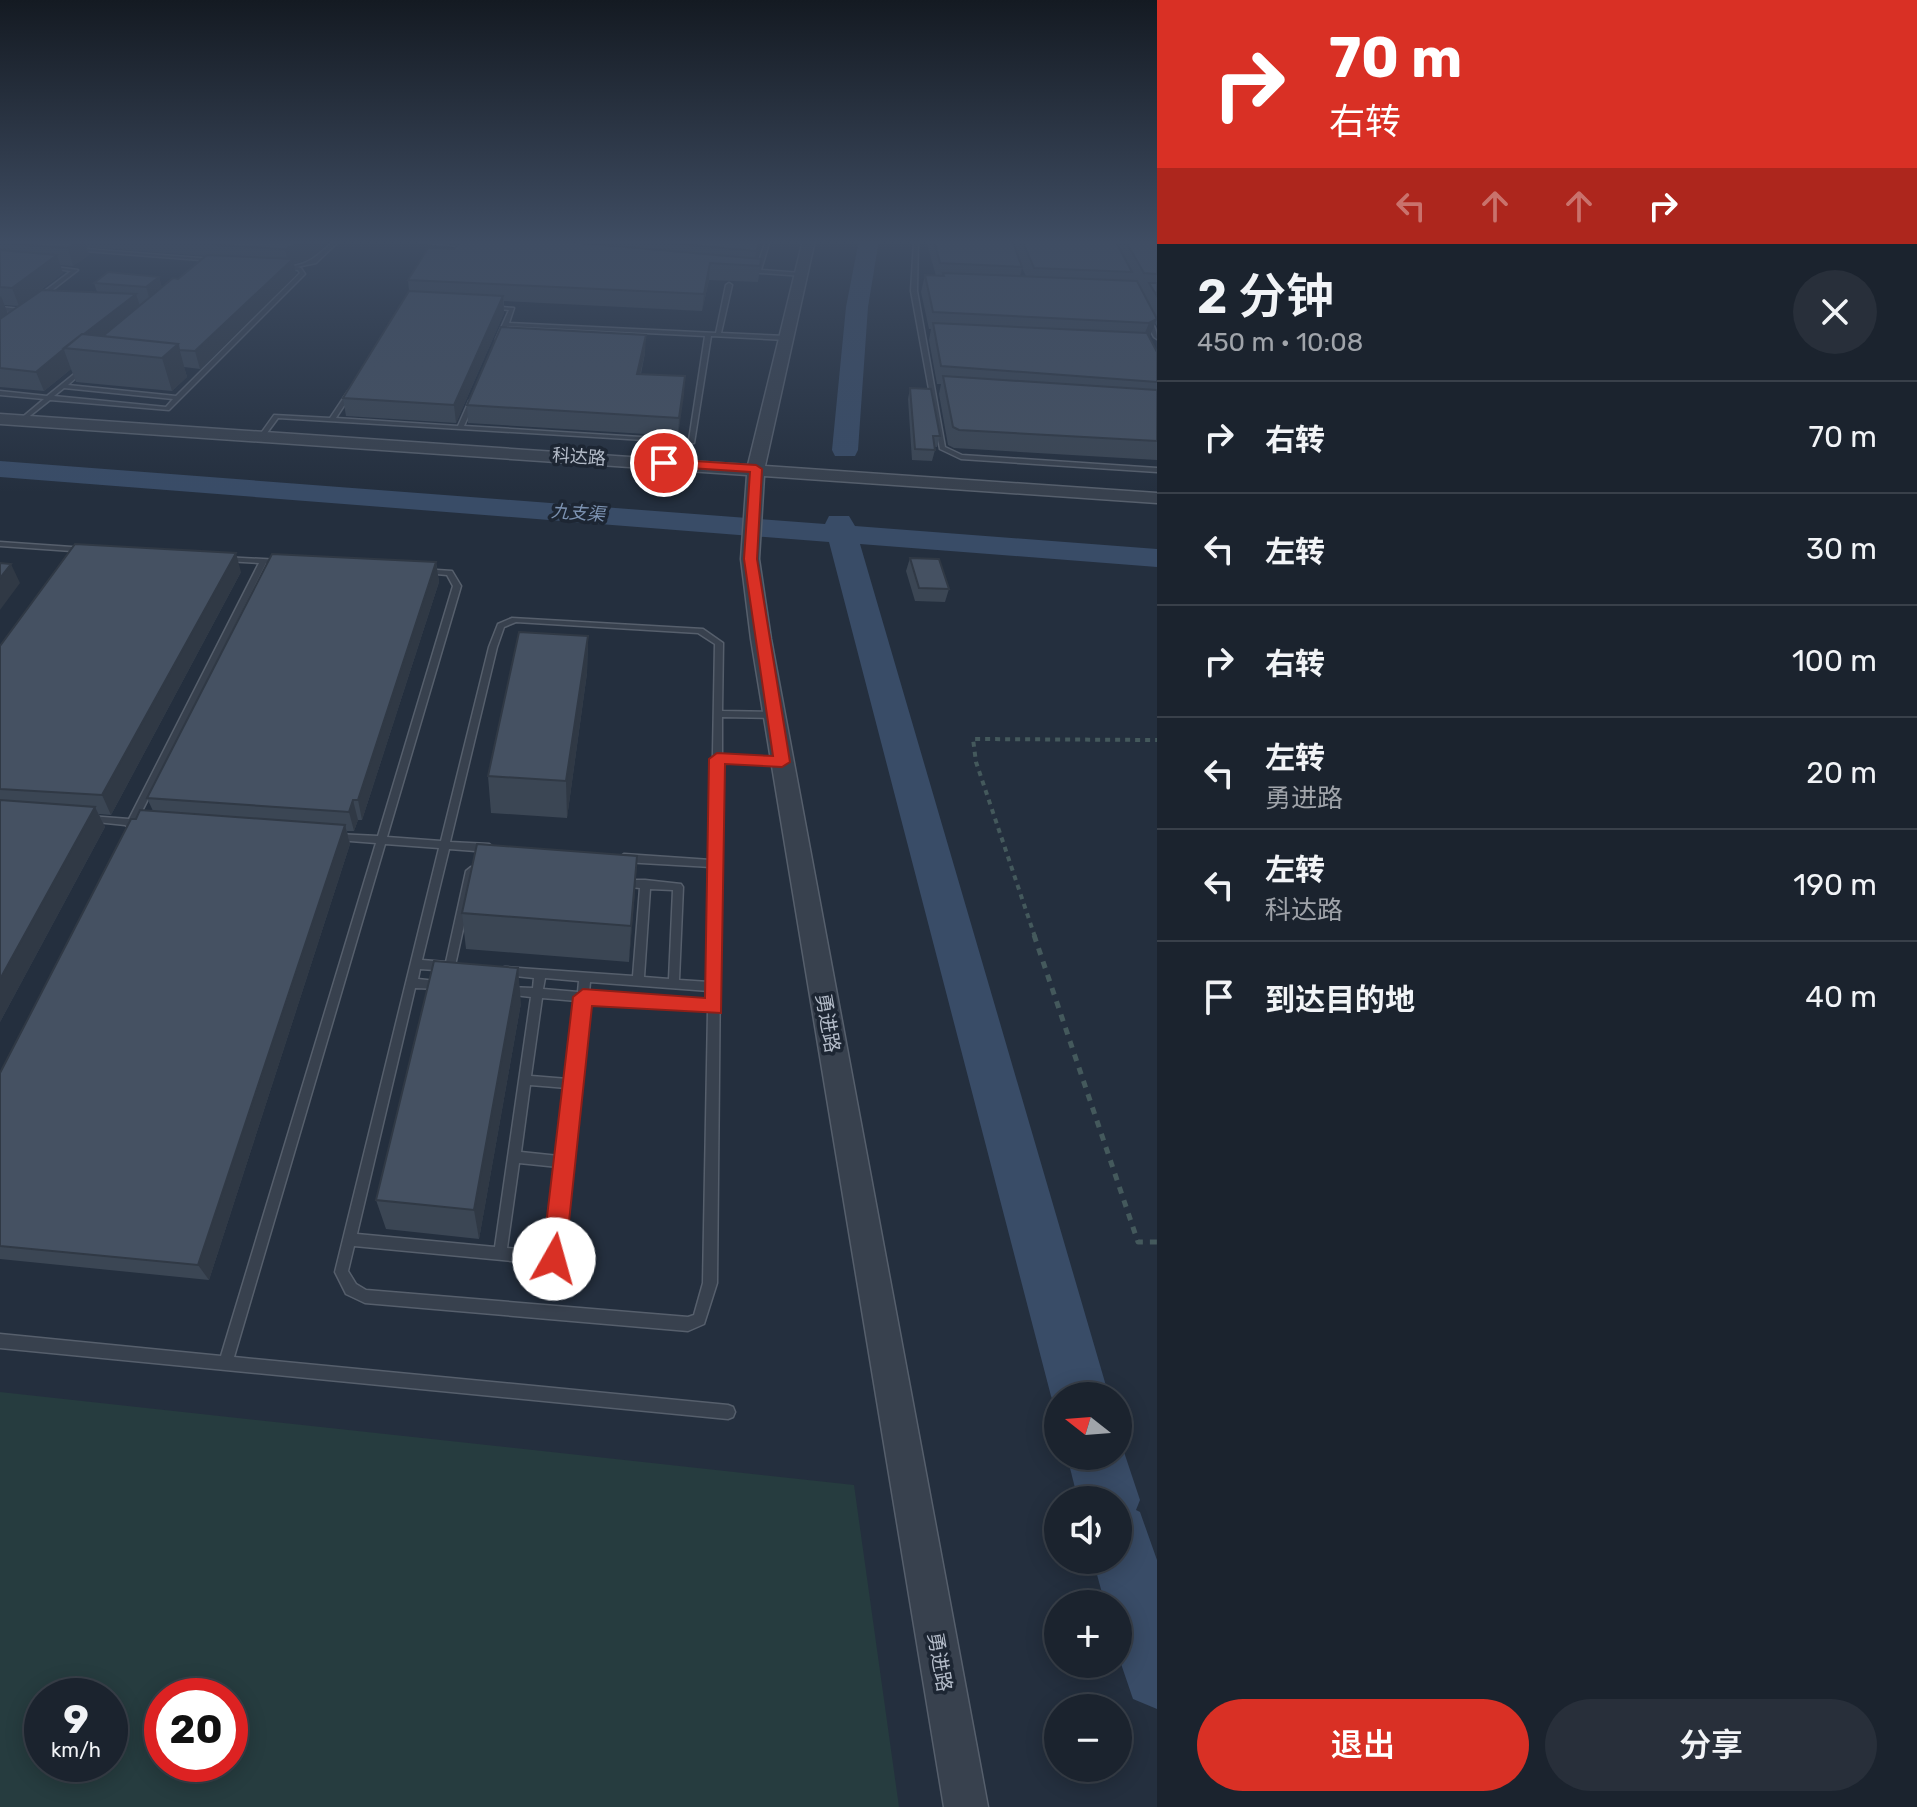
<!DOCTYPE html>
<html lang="zh">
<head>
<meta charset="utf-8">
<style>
  body { margin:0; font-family:Rubik,"Noto Sans SC",sans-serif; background:#282f3a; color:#f1f3f6; height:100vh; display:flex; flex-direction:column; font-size:30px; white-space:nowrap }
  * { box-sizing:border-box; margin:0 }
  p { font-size:26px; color:#a0a4aa }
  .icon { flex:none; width:44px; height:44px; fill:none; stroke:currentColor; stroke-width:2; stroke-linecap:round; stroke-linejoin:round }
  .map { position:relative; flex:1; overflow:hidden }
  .drawer { display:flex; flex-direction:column; background:#1b232e; width:760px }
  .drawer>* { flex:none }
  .banner { background:#d93025; color:#fff; overflow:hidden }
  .needle { width:52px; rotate:287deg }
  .tools { position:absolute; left:1044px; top:1382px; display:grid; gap:16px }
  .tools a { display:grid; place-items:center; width:88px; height:88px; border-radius:50%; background:#1b232e; box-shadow:0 4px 20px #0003,0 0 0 2px #39404a; font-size:40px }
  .speed { position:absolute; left:24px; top:1678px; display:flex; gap:16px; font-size:40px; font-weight:700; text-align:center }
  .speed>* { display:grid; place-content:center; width:104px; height:104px; border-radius:50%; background:#1b232e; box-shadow:0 4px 20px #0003,0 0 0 2px #39404a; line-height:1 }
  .speed small { font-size:20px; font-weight:400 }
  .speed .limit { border:12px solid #d22; background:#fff; color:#111 }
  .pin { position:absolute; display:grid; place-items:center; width:68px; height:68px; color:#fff; margin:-34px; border:4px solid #fff; border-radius:50%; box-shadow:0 2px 8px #0007 }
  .me { position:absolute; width:88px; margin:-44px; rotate:7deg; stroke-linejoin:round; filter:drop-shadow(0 0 6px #0008) }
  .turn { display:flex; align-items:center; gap:28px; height:168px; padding:0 40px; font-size:36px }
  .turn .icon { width:104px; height:104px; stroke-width:2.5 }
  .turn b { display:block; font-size:56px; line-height:68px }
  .lanes { display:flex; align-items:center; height:76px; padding:0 40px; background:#0003; justify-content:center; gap:40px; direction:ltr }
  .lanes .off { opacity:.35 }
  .round { display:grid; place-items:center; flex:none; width:84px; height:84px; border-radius:42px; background:#282f3a }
  .head { display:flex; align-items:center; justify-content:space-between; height:136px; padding:0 40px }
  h1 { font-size:48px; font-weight:600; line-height:60px }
  .cta { display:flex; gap:16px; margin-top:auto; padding:16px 40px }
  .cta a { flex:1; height:92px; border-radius:48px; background:#d93025; color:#fff; font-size:32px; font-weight:600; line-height:92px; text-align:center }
  .cta a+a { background:#282f3a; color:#f1f3f6 }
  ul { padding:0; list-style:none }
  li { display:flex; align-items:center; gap:24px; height:112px; padding:0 40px; border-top:2px solid #39404a }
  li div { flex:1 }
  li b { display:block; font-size:30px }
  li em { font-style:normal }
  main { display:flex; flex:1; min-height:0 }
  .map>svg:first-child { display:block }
</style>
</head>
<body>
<main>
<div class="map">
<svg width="1157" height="1807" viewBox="0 0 1157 1807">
  <rect width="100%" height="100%" fill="#242f3e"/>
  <!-- green -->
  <path fill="#263c3f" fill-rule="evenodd" d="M0,1392L854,1485L899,1807H0ZM42,1696H110V1764H42ZM162,1696H230V1764H162Z"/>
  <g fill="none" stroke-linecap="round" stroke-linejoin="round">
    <!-- river -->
    <path fill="#394c67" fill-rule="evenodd" d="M859,240H879L868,307L858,450L855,456H835L832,450L846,307Z
      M0,461L825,524L829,516H849L855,526L1157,549V567L860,544L1109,1396H1058V1413L1051,1396L829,542L0,477Z
      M1118,1434L1140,1500L1136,1510L1140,1512L1157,1560V1709L1133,1699L1118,1655V1604H1105L1093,1560H1118V1500H1078L1067,1456H1118Z"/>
    <!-- service casing -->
    <g stroke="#565f6c" stroke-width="3">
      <path id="service" d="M335,240H340L316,263L297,267L301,268L305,274L169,410L50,400L21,423L19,422V420L44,399L0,395V391L47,396L84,366L87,368L86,369L68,385L176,396L300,273L298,270L281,269V267C307,267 316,257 335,240ZM64,388L173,399L166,407L54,396Z
        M418,240L470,245L472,246L470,247L420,242Z
        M766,240H770L761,270L801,273L803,276L747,272L749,270H756Z
        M914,240H918L917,291L945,447L962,455L1157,468V472L961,459L940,449L911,291Z
        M74,248L213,259L215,260L213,261L72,250Z
        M47,266L78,270L42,298H38V296L71,271L49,268Z
        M729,283L732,285L721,333L786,336L789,338L786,340L711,336L694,443L278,418L264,437L259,436L274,415L330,418L348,391L350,390L353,392L336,418L458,426L469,401L472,399L475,401L464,426L689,440L705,336L507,326L502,339L499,341L496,339L509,310L489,308L492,306L514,308L509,323L716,333L726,285Z
        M0,307L21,309L24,311L21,313L0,311Z
        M1147,316C1153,321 1157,331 1157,339L1154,337L1144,318Z
        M0,542L86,548L90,550L86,552L0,546Z
        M223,557L281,560L285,562L281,564L266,563L138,819L145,821L147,823L145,825L134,826L130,828L125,825L87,821L85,819L90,816L129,819L259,563L226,561L222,559Z
        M422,569L452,571L461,586L387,837L441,841L489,647L498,624L512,618L703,629L723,643L722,711L774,712L778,715L774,718L722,717V756L782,759L786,762L782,765L722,762L717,1283L704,1324L688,1331L365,1303L346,1294L335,1272L439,848L385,844L234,1357L728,1405L733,1407L735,1412L733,1417L728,1419L0,1348V1334L221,1356L376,843L337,840L332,837L337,834L378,836L453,586L447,575L425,573H422ZM516,622L698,633L715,644L711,860L624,854L619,858L624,862L711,867L709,982L679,980L683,887L681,884L645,880H620L618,883L620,886L640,888L633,976L505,967L501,968L500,971L501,974L505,975L534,978L533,988L509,987L505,988L504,991L505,994L531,997L495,1247L357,1234L415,988L441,989L445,988L446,985L445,982L418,979L420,969L450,971L454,970L475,875L483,876L488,872L483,868L471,867L466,871L446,962L422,960L449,849L489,852L494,848L489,844L450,842L497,647L504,627ZM650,889L673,890L669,979L644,977ZM545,978L579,981L578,992L543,989ZM590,982L709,991V1002L589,993ZM542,998L577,1001L568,1079L531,1076ZM588,1002L708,1011L703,1283L694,1315L688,1317L366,1290L356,1284L348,1271L354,1246L554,1265L559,1263L560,1259ZM530,1085L567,1088L559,1156L521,1152ZM519,1163L558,1167L548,1252L507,1248Z"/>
    </g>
    <!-- tertiary casing -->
    <g stroke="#565f6c" stroke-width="3">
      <path id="tertiary" d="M803,240H815L765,466L1157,493V503L764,476L759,559L771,639L988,1807H944L751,639L741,559L747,475L0,424V414L748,465Z"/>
    </g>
    <!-- path-far1 -->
    <path stroke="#44595c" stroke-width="4" stroke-dasharray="5 5" stroke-linecap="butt" d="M1035,937L976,762L973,739L1157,740"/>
    <!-- path -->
    <path stroke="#44595c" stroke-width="5" stroke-dasharray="7 7" stroke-linecap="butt" d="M1034,935L1138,1242H1157"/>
    <!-- service -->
    <use href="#service" fill="#38414e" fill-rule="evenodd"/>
    <!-- tertiary -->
    <use href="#tertiary" fill="#38414e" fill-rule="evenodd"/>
  </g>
  <!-- wall -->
  <path fill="#3b4654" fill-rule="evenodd" d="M0,240H322L323,247L311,258L294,264L296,275L200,369L184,367L187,377L172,391L76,382L71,369L44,391L0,387ZM87,247L206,256L178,279L162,288L159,277L94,283L97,292L25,302L63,273L60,265L73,266L89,255ZM4,305L19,306L7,314Z
    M461,240H764L757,259H761L758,282L709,280L702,311L504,301V313L456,423L346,416L343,398L409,291L408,280L454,249Z
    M926,240H1157V326L1155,323L1149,337L1157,352V460L954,448L948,445L939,394L941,384H937L929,340L931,329H929L921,292L925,275L936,276ZM1022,268L1026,276H1020Z
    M645,353L641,374L685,376L678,436L468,423L467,405Z
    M910,388L940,436L937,447H934L935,450L932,461L912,460L908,399Z
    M910,558L949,589L945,602L915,601L906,571Z
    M436,562L439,582L362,820H358L354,831H347L350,844L209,1280L0,1259V1073L136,819L153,811L147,798Z
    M241,572L111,815L99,814L105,827L0,1022V646Z
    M588,636L587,673L567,818L491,813L488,776Z
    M637,856L629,962L466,949L462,913Z
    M521,1003L479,1239L386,1229L376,1200Z"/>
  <!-- shaded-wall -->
  <path fill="#303945" d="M79,240H84L89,255L73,266L68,248Z
    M308,240H322L323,247L311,258L294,264L296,275L200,369L195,351L288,264L285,249Z
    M760,240H764L754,267L756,251Z
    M57,255L63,273L19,306L12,288Z
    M710,263L709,280L702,311L704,294Z
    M159,277L163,293L151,304L146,287Z
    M136,294L142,312L98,347L66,349Z
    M1,296L8,314L0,321V297Z
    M503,296L504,313L456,423L454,405Z
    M1157,319L1150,336L1142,340L1149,323Z
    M646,335L645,353L636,392L637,374Z
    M178,344L187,377L172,391L162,358Z
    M64,350L71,369L44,391L36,372Z
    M685,376L684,395L678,436L679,418Z
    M236,553L241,572L111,815L102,795Z
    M436,562L439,582L362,820L358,800Z
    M11,564L20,583L0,610V578Z
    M588,636L587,673L567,818L566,781Z
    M353,800L358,820L354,831L349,812Z
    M95,807L105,827L0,1022V979Z
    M345,825L350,844L209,1280L198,1265Z
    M637,856L635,893L629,962L631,926Z
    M518,968L521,1003L479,1239L474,1210Z"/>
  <!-- building -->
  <path fill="#455162" stroke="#303945" stroke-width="2" d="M0,240H79L68,248L0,243Z
    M216,240H308L285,249L216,245L221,242Z
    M461,240H547L761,259L760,266L710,263L704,294L408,280L428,248L454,249Z
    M637,240H760L756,251Z
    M934,240H1012L1022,267L940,263Z
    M1022,240H1115L1132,272L1034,268Z
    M1125,240H1157V274L1144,273Z
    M0,250L57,255L12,288L0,287Z
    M207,255L293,259L195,351L179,350L178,344L103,336L173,278L178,279Z
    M108,272L159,277L146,287L94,283Z
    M943,273L1137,281L1157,319L1149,323L933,312L925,275L944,276Z
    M1149,283H1157V296Z
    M42,290L136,294L84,334H82L36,372L0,368V319Z
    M409,291L503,296L454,405L343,398Z
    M933,323L1147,333L1157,352V382L941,366Z
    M501,327L646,335L637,374L685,376L679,418L467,405Z
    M82,334L178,344L162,358L64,348Z
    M943,376L1157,390V441L959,430L953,427Z
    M910,388L931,389L940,436H933L935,450L915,449Z
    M75,544L236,553L102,795L0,789V646Z
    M272,554L436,562L358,800H353L349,812L147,798Z
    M910,558L939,559L949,589L919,588Z
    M0,563L11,564L0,578Z
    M519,632L588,636L566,781L488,776Z
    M0,800L95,807L0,979Z
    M140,810L345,825L198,1265L0,1246V1073L131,819H136Z
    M477,844L637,856L631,926L462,913Z
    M434,961L518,968L474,1210L376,1200Z"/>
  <!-- sky -->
  <linearGradient id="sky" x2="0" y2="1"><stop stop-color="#141a22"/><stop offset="0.49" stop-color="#3f4d63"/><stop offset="1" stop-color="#3f4d63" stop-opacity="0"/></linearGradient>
  <rect width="1157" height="493" fill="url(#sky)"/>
  <!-- route -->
  <path fill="#d93025" stroke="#8d1f18" stroke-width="2" d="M664,459L756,465L762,469L757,559L790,762L782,767L725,764L721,1013L592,1006L565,1259L562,1267L554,1270L546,1267L542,1259L573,997L583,989L705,998L709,759L717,753L773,756L744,559L750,472L659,466L658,463Z"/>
  <g text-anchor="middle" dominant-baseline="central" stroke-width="7" stroke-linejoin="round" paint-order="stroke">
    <!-- far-street labels -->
    <g font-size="18" fill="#b4bcc9" stroke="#1d2633">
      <text transform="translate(579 457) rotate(4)">科达路</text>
    </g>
    <!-- far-water labels -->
    <g font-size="18" font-style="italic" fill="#7c92b1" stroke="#1d2633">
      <text transform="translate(578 513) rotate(4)">九支渠</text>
    </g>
    <!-- street labels -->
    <g font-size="20" fill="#b4bcc9" stroke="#1d2633">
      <text transform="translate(828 1023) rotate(80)">勇进路</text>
      <text transform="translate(940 1662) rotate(80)">勇进路</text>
    </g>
  </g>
</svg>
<div class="tools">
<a><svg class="needle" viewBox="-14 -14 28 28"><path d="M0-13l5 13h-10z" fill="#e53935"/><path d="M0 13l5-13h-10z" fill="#a0a4aa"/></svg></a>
<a><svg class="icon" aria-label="sound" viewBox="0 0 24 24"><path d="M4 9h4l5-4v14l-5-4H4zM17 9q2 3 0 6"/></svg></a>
<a>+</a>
<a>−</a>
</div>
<div class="speed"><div>9<small>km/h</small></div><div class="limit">20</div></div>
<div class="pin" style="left:664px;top:463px;background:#d93025"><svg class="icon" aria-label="arrive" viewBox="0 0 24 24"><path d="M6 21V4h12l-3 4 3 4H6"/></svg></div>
<svg class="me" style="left:554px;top:1259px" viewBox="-20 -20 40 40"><circle r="19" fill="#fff"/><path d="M0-13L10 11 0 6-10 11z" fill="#d93025"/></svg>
</div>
<section class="drawer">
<div class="banner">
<div class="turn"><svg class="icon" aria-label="right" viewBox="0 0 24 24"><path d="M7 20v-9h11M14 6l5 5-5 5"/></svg><div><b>70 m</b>右转</div></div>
<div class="lanes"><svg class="icon off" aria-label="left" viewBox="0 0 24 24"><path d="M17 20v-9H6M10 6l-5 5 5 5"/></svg><svg class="icon off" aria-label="ahead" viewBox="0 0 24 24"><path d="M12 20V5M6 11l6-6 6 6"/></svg><svg class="icon off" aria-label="ahead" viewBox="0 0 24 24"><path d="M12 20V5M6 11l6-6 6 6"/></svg><svg class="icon" aria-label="right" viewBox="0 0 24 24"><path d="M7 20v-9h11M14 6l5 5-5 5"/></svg></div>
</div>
<div class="head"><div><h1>2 分钟</h1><p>450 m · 10:08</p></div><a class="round"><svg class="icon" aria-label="close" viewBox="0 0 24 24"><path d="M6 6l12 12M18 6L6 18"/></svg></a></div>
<ul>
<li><svg class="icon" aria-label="right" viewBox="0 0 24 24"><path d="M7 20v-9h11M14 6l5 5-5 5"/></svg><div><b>右转</b></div><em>70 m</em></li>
<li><svg class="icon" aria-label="left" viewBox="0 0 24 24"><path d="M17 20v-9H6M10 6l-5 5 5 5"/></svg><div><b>左转</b></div><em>30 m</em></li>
<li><svg class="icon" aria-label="right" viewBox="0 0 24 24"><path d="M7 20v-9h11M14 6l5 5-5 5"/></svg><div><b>右转</b></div><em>100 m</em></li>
<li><svg class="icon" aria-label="left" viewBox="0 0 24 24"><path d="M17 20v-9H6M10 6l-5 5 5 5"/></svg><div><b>左转</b><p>勇进路</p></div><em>20 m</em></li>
<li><svg class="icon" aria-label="left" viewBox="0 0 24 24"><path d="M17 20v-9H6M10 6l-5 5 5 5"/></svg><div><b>左转</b><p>科达路</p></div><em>190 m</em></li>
<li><svg class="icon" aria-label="arrive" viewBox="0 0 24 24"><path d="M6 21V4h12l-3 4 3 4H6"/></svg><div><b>到达目的地</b></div><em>40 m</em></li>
</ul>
<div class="cta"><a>退出</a><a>分享</a></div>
</section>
</main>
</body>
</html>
